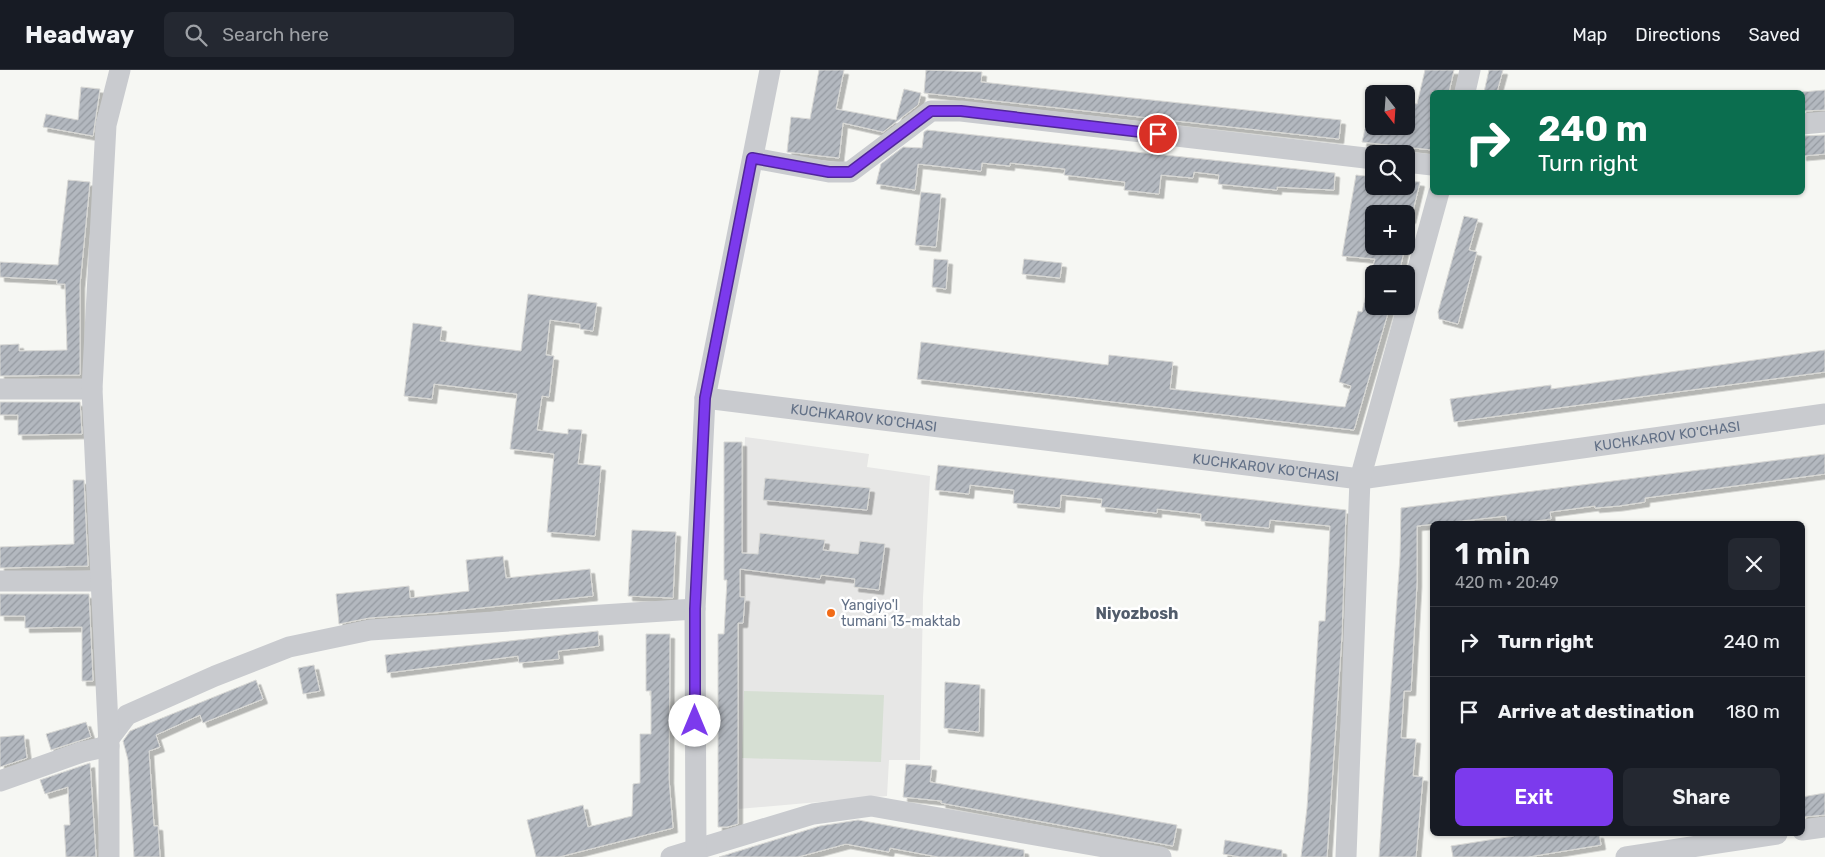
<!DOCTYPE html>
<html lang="en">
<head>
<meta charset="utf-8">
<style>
  body { margin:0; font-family:Rubik,sans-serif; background:#242831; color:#f1f3f6; height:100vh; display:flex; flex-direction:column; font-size:19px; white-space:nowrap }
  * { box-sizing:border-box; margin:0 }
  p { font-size:16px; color:#9ea1a6 }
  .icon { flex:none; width:28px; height:28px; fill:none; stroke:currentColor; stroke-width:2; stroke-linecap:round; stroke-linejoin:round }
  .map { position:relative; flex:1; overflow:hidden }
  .panel { position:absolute; left:1430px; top:451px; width:375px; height:315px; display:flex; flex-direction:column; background:#171b24; border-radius:8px; box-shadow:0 1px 4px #0004 }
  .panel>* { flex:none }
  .top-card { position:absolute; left:1430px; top:20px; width:375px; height:105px; border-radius:8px; box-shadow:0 1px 4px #0004; background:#0b6e4f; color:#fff; overflow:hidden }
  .needle { width:32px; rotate:163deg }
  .fabs { position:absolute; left:1365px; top:15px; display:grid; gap:10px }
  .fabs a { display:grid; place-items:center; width:50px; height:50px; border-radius:8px; background:#171b24; box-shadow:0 1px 4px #0004; font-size:25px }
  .pin { position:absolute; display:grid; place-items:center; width:42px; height:42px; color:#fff; margin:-21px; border:2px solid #fff; border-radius:50%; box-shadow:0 1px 5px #0007 }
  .me { position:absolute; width:55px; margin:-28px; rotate:0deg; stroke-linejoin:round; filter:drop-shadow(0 0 4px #0008) }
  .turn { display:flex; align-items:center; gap:18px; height:105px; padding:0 25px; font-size:22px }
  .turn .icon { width:65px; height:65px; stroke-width:2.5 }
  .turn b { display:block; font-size:35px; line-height:42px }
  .round { display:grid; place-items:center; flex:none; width:52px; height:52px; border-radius:8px; background:#242831 }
  .head { display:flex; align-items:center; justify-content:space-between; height:85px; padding:0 25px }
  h1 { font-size:30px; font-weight:600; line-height:38px }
  .cta { display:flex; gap:10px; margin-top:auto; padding:10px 25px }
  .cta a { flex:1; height:58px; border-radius:8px; background:#7c3aed; color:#fff; font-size:20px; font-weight:600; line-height:58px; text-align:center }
  .cta a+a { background:#242831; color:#f1f3f6 }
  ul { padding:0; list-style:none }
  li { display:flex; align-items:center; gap:15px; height:70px; padding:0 25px; border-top:1px solid #363941 }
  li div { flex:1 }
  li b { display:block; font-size:19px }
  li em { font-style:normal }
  header { display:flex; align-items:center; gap:30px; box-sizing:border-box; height:70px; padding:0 25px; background:#171b24; border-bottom:1px solid #363941 }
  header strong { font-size:24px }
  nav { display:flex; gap:28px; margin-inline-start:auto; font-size:18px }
  .search { width:350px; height:45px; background:#242831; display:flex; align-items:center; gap:12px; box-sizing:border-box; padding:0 18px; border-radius:8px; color:#9ea1a6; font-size:19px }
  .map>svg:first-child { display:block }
</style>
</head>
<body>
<header>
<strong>Headway</strong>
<div class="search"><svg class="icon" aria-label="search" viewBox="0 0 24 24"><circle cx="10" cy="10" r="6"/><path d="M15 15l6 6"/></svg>Search here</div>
<nav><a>Map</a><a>Directions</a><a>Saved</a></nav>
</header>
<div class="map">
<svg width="1825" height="787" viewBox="0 0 1825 787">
  <defs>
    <pattern id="building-hatch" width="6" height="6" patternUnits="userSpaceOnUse" patternTransform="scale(1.25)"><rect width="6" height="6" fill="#b3b8bf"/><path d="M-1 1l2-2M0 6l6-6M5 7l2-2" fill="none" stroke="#959aa1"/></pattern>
    <filter id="shadow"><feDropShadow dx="4.5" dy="4.5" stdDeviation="0" flood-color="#0004"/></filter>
  </defs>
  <rect width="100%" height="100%" fill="#f6f7f3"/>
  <!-- built -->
  <path fill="#e7e7e6" d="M745,367L869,384L867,397L930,406L923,528L920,690H889L887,726L738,739L739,559Z"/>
  <!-- grass -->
  <path fill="#d6dfd3" d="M744,621L884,625L881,692L742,688Z"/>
  <!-- building -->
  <path fill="url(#building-hatch)" stroke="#d8d8d5" filter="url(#shadow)" d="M819,0H844L836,39L896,50L904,19L921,23L918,35L883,62L843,53L839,88L787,82L791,47L810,49Z
    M926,0L982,2L981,12L1341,50L1339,69L924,23Z
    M1425,0H1454L1449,22H1432V80L1362,72L1365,59L1399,61L1400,56H1406V32L1417,34Z
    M1489,0H1503L1497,22H1484Z
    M81,17L100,19L93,66L43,57L46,44L78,50Z
    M1825,20V40L1802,41V22Z
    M927,60L1335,103L1334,120L1277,117V120L1218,114L1219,105L1194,102L1193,108L1161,105L1159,124L1124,120L1125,112L1064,105L1065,99L1010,93V96L982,93L981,101L918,94L915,120L876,114L881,94L903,77L922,78L924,62Z
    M1825,65V84L1802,86V66Z
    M1356,105L1374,107V116H1406V111L1420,112L1411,149H1406V144H1374V176H1405L1399,204H1371L1375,189L1342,186Z
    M68,110L90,112L80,214V305L0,306V275L19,274V281L67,280L65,214H57V210L0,207V192L58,195Z
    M921,122L941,124L936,177L915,175Z
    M1464,146L1478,149L1469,180L1477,182L1458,254L1439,249L1438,242Z
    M934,189L948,190L946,219L932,217Z
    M1024,189L1062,193L1060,208L1022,204Z
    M1369,211L1374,212V236H1390L1354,360L917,309L921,272L1108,295L1109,285L1173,292L1170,319L1345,337L1351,316L1339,312L1358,241L1362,242Z
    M528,224L597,233L593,261L580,259V254L550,250L546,285L554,286L549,327L542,326L537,360L568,364V359L582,360L578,394L601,396L595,466L547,462L554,384L510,379L517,324L434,314L432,329L404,326L413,253L442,257L440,271L521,281Z
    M1825,280V302L1454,352L1450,329L1551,315V319Z
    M0,332H80L82,364L18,365V345H0Z
    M724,372H742V483L758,484L760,463L825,470L823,480L858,484L860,471L885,474L879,520L854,517L855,509L821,505L820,509L740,499V527H745L743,553H738V754L727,757H718V564H724L727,510H724Z
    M1825,384V404L1645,428V432L1619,436L1595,438V436L1550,442L1551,449L1512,454H1507L1506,446L1417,456V513L1411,621H1404L1401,668L1416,669L1413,706L1423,707L1416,787H1379L1400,486L1401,438Z
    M938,395L1346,440L1342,565L1327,787H1301L1307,738L1319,551H1325L1330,456L1270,450L1269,458L1201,451V444L1157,439V443L1101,437L1102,429L1061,425L1060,438L1013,433L1014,420L970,415L969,424L935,420Z
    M765,408L870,418L867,440L763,430Z
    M73,410H84L88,496L0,498V477L74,474Z
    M632,460L676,462L673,528L628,526Z
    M503,486L506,508L590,499L593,526L434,543L369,548L339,554L336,524L409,516L410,528L469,521L466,490Z
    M0,524H89L93,611H82V557L25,558V546H0Z
    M598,561L599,576L558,581L559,589L519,593L518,586L387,603L385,585Z
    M646,564H670L669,709L673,758L559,787H536L527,750L583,735L588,757L632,746L633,714L640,713V664H651V621H646Z
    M314,595L320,621L303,624L298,598Z
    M256,610L263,629L203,653L200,645L156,665L160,677L149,681L154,756H158L160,787H134L128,690L123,671L130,661Z
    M945,612L980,615L979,662L944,658Z
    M86,652L91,667L51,680L46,664Z
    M24,665L27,688L0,697V667Z
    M90,693L96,787H66L64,755H70L68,717L45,724L40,710Z
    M906,694L932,696L930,712L1177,755L1173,776L941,733L942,731L903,727Z
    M1825,723V745L1802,747V727Z
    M858,750L1024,780V787H938L890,778L889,782L846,774L798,787H719L820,756Z
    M1514,764H1599L1601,775L1528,787H1453L1451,776L1514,766Z
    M1225,770L1282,780V787H1240L1223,784Z"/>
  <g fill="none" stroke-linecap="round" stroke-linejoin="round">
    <!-- minor -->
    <g stroke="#c9cbcf" stroke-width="21">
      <path d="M1465,22L1470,0"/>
      <path d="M1802,54L1825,52"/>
      <path d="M753,88L829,102H850L931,41H961L1374,89"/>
      <path d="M1406,92L1432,95"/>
      <path d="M0,319H92"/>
      <path id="s1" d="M705,328L1360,409L1825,344"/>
      <path d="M0,511H101"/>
      <path d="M108,670L127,645L215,606L289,577L370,560L695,539"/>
      <path d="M0,711L82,682L109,676"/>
      <path d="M1802,760L1825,757"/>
      <path d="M109,787V676L92,319L106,55L120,0"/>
      <path d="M671,787L813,744L871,736L1161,787"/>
      <path d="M696,787L695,539L705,328L770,0"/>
      <path d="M1346,787L1360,409L1439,122"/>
      <path d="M1626,787L1777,764"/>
    </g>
  </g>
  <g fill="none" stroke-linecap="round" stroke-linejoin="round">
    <!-- route casing -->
    <g stroke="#51269a" stroke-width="12">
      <path id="route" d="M695,651V539L705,328L752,88L829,102H850L931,41H961L1158,64"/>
    </g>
    <!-- route -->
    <use href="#route" stroke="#7c3aed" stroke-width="9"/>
  </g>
  <!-- markers -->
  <circle fill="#f26b17" stroke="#fff" stroke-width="2" cx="831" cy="543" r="5"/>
  <g text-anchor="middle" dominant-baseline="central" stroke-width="5" stroke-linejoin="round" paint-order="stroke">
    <!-- street labels -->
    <g font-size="14" fill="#637187" stroke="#fff">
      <text stroke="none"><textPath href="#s1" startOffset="160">KUCHKAROV KO'CHASI</textPath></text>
      <text stroke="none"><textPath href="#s1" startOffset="970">KUCHKAROV KO'CHASI</textPath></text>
      <text stroke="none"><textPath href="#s1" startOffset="565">KUCHKAROV KO'CHASI</textPath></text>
    </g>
    <!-- poi labels -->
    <g font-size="14" fill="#637187" stroke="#fff" text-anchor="start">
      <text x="841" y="535">Yangiyo'l<tspan x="841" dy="16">tumani 13-maktab</tspan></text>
    </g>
    <!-- quarter labels -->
    <g font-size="16" font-weight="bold" fill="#515c6b" stroke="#fff">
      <text x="1137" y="543">Niyozbosh</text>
    </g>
  </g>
</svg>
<div class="fabs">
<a><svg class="needle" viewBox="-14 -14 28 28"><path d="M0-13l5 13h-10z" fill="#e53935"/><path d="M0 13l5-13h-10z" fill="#9ea1a6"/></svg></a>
<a><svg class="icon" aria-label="search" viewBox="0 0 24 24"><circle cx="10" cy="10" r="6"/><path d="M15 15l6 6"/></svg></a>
<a>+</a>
<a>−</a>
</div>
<div class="pin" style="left:1158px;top:64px;background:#d93025"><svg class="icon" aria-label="arrive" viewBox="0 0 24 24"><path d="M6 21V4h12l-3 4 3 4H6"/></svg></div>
<svg class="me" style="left:695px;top:651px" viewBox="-20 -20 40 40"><circle r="19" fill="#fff"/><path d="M0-13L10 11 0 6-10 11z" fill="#7c3aed"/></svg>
<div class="top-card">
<div class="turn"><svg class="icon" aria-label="right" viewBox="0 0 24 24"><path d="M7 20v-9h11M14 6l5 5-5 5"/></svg><div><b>240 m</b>Turn right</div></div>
</div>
<section class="panel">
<div class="head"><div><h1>1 min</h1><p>420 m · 20:49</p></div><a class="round"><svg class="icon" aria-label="close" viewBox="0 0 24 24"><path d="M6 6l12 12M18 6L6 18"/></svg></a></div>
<ul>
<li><svg class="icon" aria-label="right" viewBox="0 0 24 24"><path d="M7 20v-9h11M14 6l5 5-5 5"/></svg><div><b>Turn right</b></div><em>240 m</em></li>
<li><svg class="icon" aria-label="arrive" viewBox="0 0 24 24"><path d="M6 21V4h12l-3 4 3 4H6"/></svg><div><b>Arrive at destination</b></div><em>180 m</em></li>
</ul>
<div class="cta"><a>Exit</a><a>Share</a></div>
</section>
</div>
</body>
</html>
